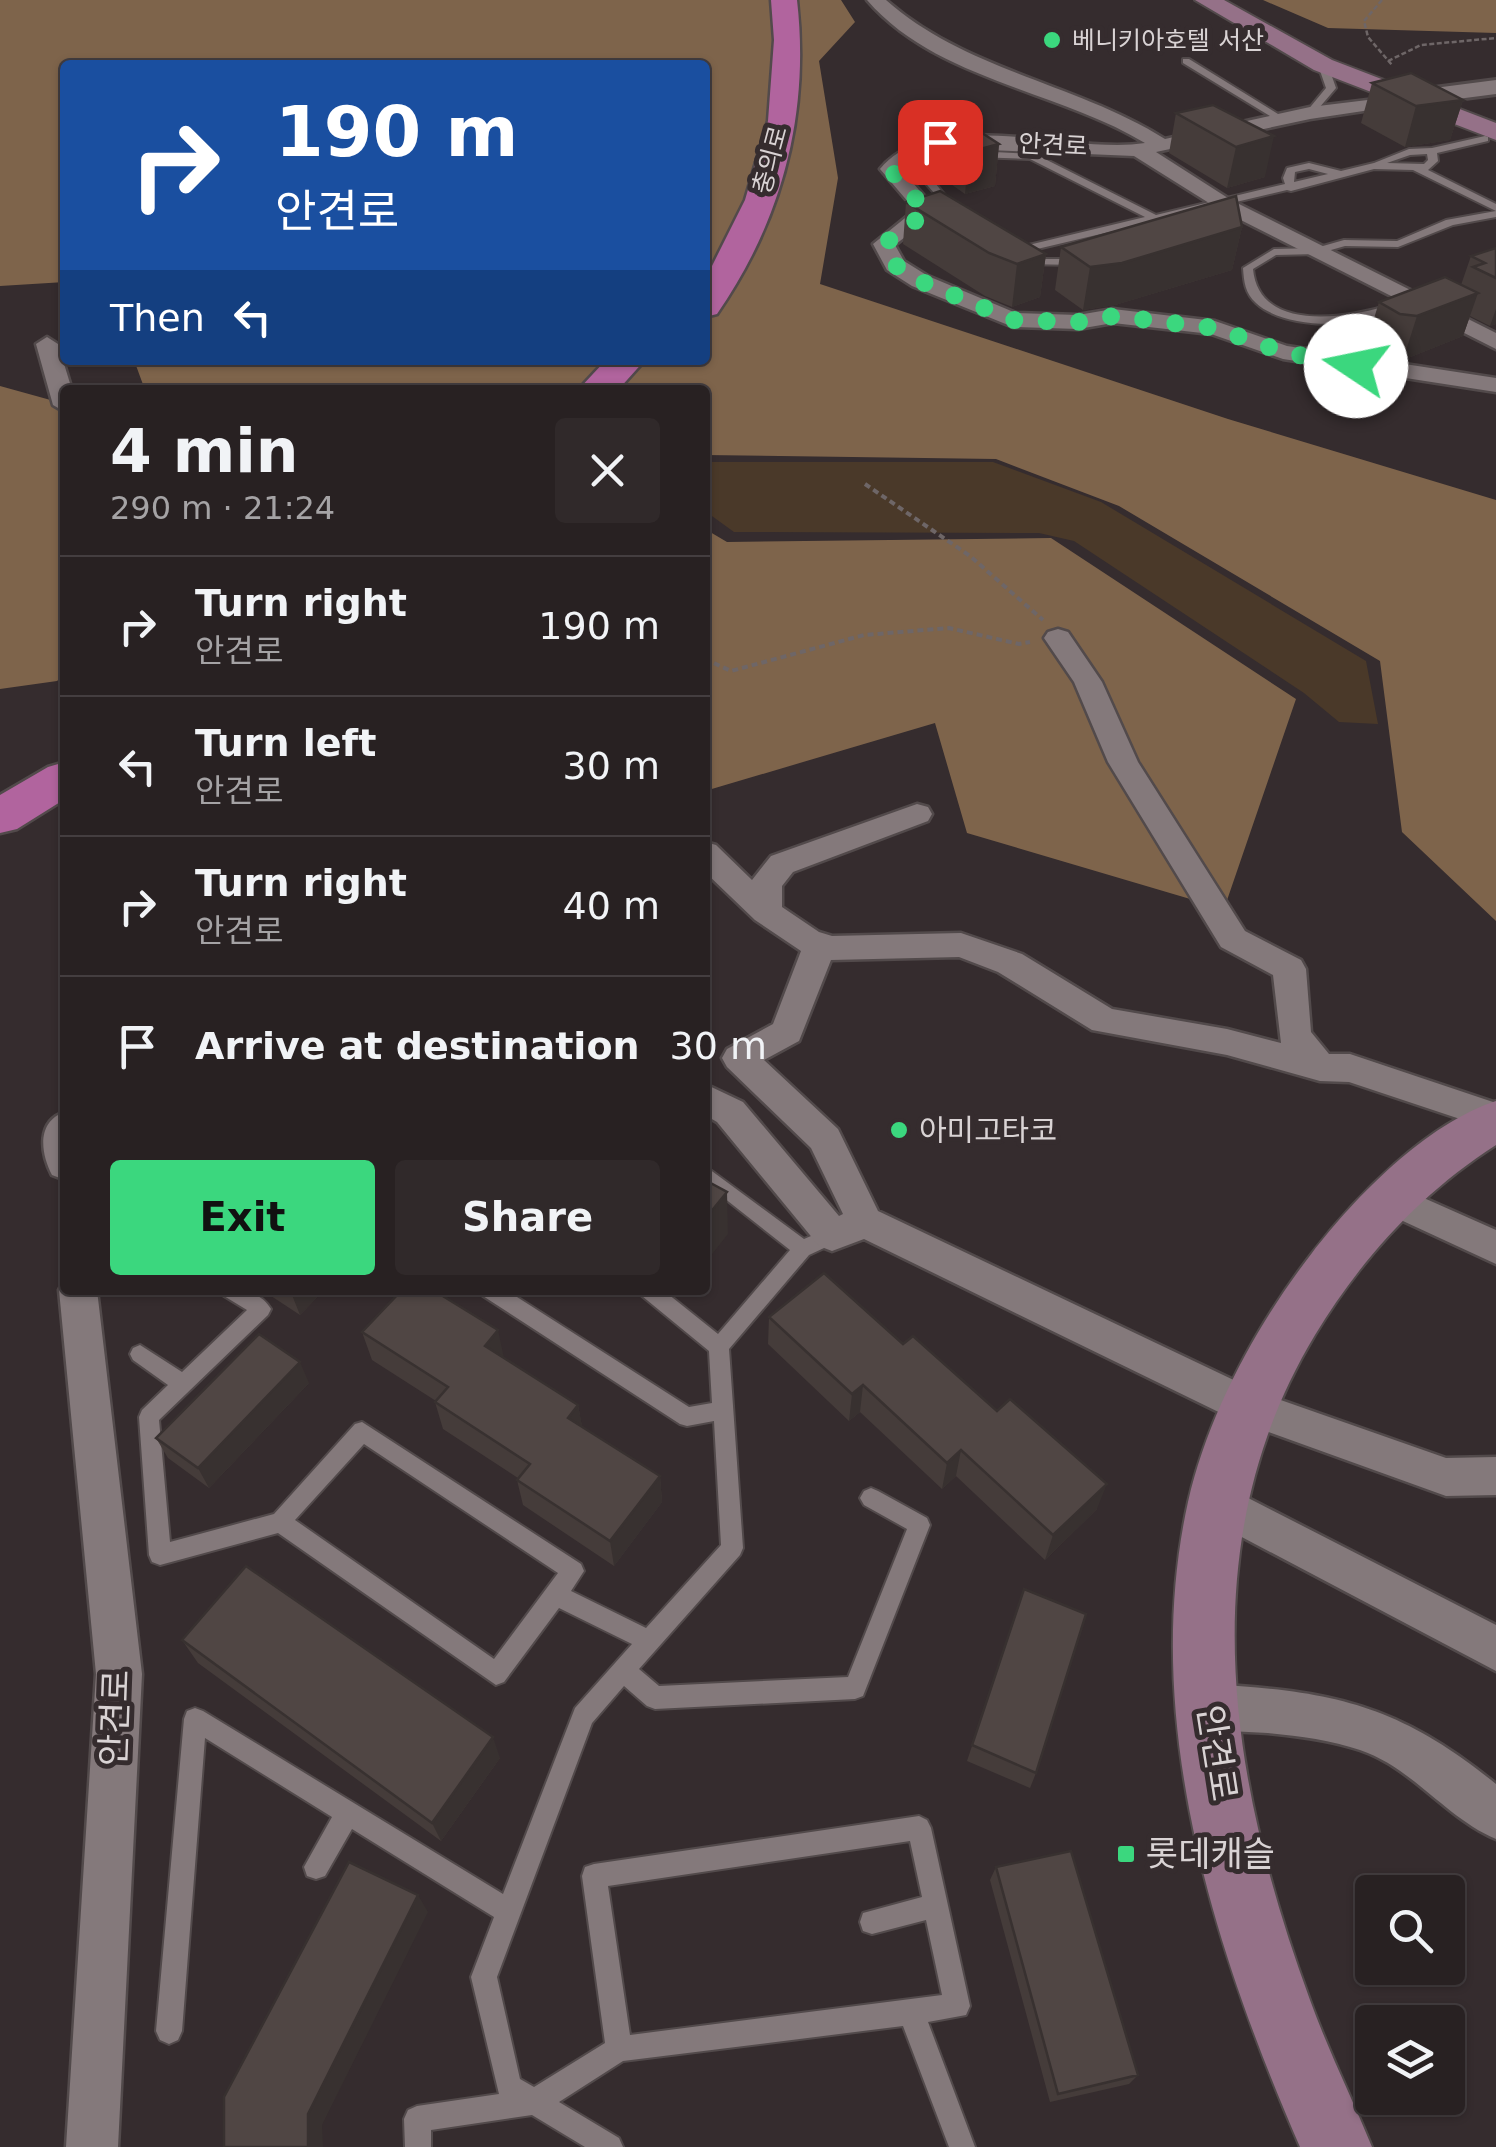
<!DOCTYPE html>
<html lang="en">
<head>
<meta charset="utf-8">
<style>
  body { margin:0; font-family:"DejaVu Sans","Noto Sans KR",sans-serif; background:#30292a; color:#f1f3f6; height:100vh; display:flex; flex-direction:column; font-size:38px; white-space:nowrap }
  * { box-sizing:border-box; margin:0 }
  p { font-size:32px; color:#a5a3a5 }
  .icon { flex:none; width:55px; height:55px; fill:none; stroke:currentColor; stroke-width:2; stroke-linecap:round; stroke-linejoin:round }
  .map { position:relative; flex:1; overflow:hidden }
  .side { position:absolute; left:60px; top:385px; width:650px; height:910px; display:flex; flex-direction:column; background:#282122; border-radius:10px; box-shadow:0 2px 8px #0004,0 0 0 2px #443e40 }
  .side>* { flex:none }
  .banner { position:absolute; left:60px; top:60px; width:650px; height:305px; border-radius:10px; box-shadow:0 2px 8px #0004,0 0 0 2px #443e40; background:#1a4fa0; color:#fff; overflow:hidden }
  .fabs { position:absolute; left:1355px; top:1875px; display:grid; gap:20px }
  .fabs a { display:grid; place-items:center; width:110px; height:110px; border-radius:10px; background:#282122; box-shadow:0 2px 8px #0004,0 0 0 2px #443e40; font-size:50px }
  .pin { position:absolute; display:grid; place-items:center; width:85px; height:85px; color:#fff; margin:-42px; border-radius:20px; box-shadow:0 5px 15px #0006 }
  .me { position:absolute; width:110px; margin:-55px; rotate:281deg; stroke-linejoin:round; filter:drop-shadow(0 0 8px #0008) }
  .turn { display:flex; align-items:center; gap:35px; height:210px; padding:0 50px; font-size:45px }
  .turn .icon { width:130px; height:130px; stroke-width:2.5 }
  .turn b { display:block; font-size:70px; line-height:85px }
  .then { display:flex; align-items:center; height:95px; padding:0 50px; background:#0003; gap:20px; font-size:38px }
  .round { display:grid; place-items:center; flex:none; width:105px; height:105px; border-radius:10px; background:#30292a }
  .overview { display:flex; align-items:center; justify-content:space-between; height:170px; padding:0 50px }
  h1 { font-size:60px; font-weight:600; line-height:75px }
  .cta { display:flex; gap:20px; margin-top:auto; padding:20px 50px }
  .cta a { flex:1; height:115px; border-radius:10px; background:#3bd77e; color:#111; font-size:40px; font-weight:600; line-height:115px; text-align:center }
  .cta a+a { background:#30292a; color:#f1f3f6 }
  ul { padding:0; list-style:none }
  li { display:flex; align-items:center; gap:30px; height:140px; padding:0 50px; border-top:2px solid #443e40 }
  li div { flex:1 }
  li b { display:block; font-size:38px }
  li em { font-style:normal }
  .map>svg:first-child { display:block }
</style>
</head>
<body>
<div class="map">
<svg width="1496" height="2147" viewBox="0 0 1496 2147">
  <rect width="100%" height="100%" fill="#352c2e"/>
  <!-- green -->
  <path fill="#4a3929" d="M705,462H993L1101,502L1366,661L1378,724L1339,722L1304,693L1074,541L1039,533L734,532L705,511Z"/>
  <!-- forest -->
  <path fill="#7e644b" d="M0,0H841L855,22L819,61L838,178L820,284L1228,419L1496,500V921L1402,832L1380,661L1119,506L996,459L705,455V390H145L134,360H705V65H65V282L0,286Z
    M1263,0H1496V33L1328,28Z
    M0,386L65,404V674L57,681L0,689Z
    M705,529L727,542L1051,538L1296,699L1224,909L967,833L935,723L705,791Z"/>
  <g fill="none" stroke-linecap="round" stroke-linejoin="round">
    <!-- service casing -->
    <g stroke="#524a4b" stroke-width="4">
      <path id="service" d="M1183,59H1189L1286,119L1278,121L1183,63Z
        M1323,62L1328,65L1336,88L1313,115H1307V111L1326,88L1318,65Z
        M1485,136L1488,137V141L1437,153L1438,161L1428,170L1496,204V217L1453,225L1398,247L1345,246L1317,254L1276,255L1253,269C1259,334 1350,318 1393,304L1399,307C1367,329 1286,331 1256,303C1245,293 1244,282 1243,268L1274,249L1316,248L1344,240L1397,241L1446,220L1496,211L1413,170L1374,169L1291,191L1287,190L1012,255L1007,252L1008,250L1145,217L1030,159L975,157L970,154L975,151L1035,154L1156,215L1285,184L1283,178L1287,168L1309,163L1341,171L1374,163L1409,149L1432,148ZM1427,154L1428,160L1424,164L1387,163L1410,155ZM1309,169L1328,174L1294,182L1295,172Z
        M949,152L954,155L952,157L931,161L923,168L956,209L951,212L912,168L925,157Z
        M1022,259H1081L1086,262L1081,265L1018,264V260Z
        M705,1166L804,1239L832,1227L839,1229L841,1235L839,1241L809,1255L729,1349L743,1548L740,1555L639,1669L659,1686L848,1677L907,1529L864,1505L860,1498L864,1491L871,1488L878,1491L927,1518L930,1525L863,1696L855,1699L655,1709L647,1706L624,1686L592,1723L497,1977L520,2079L534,2087L605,2043L582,1876L585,1867L594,1864L919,1816L927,1820L931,1828L970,2006L966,2015L928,2022L975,2147H949L903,2026L623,2061L559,2102L619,2138L623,2147H585L532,2115L431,2130V2147H405L404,2119L408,2110L417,2106L499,2094L471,1977L494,1917L352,1829L325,1876L316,1879L307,1876L304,1867L332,1817L205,1738L182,2031L178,2040L169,2044L160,2040L156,2031L184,1719L187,1711L195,1708L203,1711L503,1894L575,1708L632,1644L559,1608L504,1682L496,1685L278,1533L160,1565L152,1562L149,1555L139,1417L142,1410L168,1385L133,1360L130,1354L133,1348L140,1345L182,1372L247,1310L224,1296L221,1290C241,1290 259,1290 271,1309L268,1315L159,1420L170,1542L274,1514L355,1424L362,1422L581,1564L584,1571L571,1591L646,1628L721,1545L714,1421L687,1426L680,1424L483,1296L480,1290H506L689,1407L712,1403L709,1351L642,1296L639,1290H663L718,1334L790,1250L705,1183ZM364,1444L558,1573L494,1659L295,1520ZM910,1841L922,1897L863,1913L860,1922L863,1931L872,1934L926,1920L942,1995L630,2035L608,1886Z"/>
    </g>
    <!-- minor casing -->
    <g stroke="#524a4b" stroke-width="5">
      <path id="minor" d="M867,0H886C966,71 1076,83 1165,139L1310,107L1417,94V102L1410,104L1310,119L1156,152L1231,200L1496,333V349L1217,208L1134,156L942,148L914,157L901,169L937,211L895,245L904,261L928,276L1016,313L1078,315L1113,309L1215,321L1287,346L1496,378V392L1283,359L1211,334L1113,323L1078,329L1013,327L912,286L887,270L873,244L915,210L880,169C933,104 1071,155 1145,143C1058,90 936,80 867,0Z
        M1357,314L1384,332L1381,337C1367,340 1354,332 1346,321L1349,316Z
        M47,337L58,344L72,390H65V412L53,405L36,344Z
        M1058,629L1068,632L1102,682L1138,762L1245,931L1301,960L1306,969L1311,1032L1329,1054H1350L1496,1103V1131L1349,1082L1320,1081L1227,1055L1092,1030L998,972L959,957L831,960L799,1041L764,1060L838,1129L878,1211L1261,1393L1446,1458L1496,1457V1495L1446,1496L1235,1420L864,1239L832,1251L819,1246L717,1122L705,1115V1084L743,1102L839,1216L843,1214L811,1148L727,1067L722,1058L727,1049L773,1024L801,951L755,920L705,872V842L716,845L752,880L771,856L917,804L928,807L932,814L928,821L793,872L782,886V907L819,932L832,936L961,933L1022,954L1112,1009L1227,1029L1281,1043L1273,975L1221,947L1108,762L1074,682L1044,638L1048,632Z
        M65,1112V1180L52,1175C40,1152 37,1121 65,1112Z
        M1390,1183L1496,1230V1264L1377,1209L1371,1198L1377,1187Z
        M65,1278V1290H97L142,1674L118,2147H66L96,1674L59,1290Z
        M1217,1482L1496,1625V1671L1202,1516L1196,1502L1202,1488Z
        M1208,1684C1332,1691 1398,1704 1496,1784V1839C1446,1818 1413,1768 1360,1750C1331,1740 1299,1736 1268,1733C1242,1731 1216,1733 1192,1723L1185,1707L1192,1691Z"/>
    </g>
    <!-- tertiary casing -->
    <g stroke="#524a4b" stroke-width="6">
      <path id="tertiary" d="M1496,80V94L1411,105L1400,98L1411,91Z"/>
    </g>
    <!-- secondary casing -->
    <g stroke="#524a4b" stroke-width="4">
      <path id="secondary" d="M1195,0H1224L1332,60L1496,123V140L1314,70Z
        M1496,1101V1145C1421,1193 1361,1259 1315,1335C1189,1544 1230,1783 1310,2000C1328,2050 1352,2098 1372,2147H1300C1214,1949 1140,1719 1188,1502C1208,1414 1257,1324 1312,1253C1356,1196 1426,1124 1496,1101Z"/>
    </g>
    <!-- trunk casing -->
    <g stroke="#524a4b" stroke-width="5">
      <path id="trunk" d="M771,0H797C810,114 782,220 717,314L705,317V280L745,200L768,121L774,40Z
        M606,360H645L618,390H578Z
        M65,762V799L17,829L0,833V795L48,767Z"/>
    </g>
    <!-- path-far1 -->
    <path stroke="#6e6667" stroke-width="2.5" stroke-dasharray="5 2.5" stroke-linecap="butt" d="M1382,0L1364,21L1368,37L1392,65
      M1388,61L1421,45L1496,38"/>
    <!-- path -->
    <path stroke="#6e6667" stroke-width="4" stroke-dasharray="6 4" stroke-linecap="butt" d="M865,484L970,556L1043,620
      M705,659L731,671L864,635L949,628L1019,644L1030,642"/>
    <!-- service -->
    <use href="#service" fill="#84797b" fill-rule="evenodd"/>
    <!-- minor -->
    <use href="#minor" fill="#84797b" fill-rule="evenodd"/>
    <!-- tertiary -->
    <use href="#tertiary" fill="#84797b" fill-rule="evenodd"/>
    <!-- secondary -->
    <use href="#secondary" fill="#957188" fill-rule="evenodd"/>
    <!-- trunk -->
    <use href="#trunk" fill="#b1649e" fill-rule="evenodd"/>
  </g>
  <!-- wall -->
  <path fill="#453c3a" d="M1372,83L1463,100L1450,140L1405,147L1361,123Z
    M1213,105L1265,177L1227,188L1169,153L1176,113Z
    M931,128L999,144L995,186L965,194L928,168Z
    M906,202L1046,254L1040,297L1012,307L985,296L903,244Z
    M1242,227L1232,270L1115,305L1083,310L1055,290L1061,247Z
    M1496,248V324L1490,326L1470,316L1463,336L1403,360L1387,358L1366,345L1379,302L1461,285L1471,256Z
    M262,1290H324L300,1315Z
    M769,1317L903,1344L1097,1509L1045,1560L956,1476L942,1489L860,1412L849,1421L768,1344Z
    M362,1332L504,1358L578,1405L582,1427L660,1476L662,1502L614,1566L523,1505L517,1480L518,1478L443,1429L435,1402L436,1401L372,1360Z
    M309,1383L209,1488L168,1458L156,1438Z
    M1024,1589L1036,1773L1030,1788L967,1761Z
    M182,1640L500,1758L441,1841L198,1663Z
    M996,1867L1138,2075L1129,2084L1050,2102L990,1880Z"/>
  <!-- shaded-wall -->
  <path fill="#383130" d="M1463,100L1450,140L1405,147L1416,106Z
    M1274,136L1265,177L1227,188L1236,147Z
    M999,144L995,186L965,194L969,152Z
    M1242,227L1232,270L1115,305L1083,310L1090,267Z
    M1046,254L1040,297L1012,307L1017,264Z
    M1478,293L1463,336L1403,360L1417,316Z
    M1496,309V324L1490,326Z
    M727,1192L728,1234L705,1263V1219Z
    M290,1290H324L300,1315Z
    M498,1330L504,1358L485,1346Z
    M300,1362L309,1383L209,1488L198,1468Z
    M863,1385L860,1412L849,1421L852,1394Z
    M578,1405L583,1431L568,1418Z
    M961,1450L956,1476L942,1489L947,1463Z
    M660,1476L662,1502L614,1566L610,1541Z
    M1107,1484L1097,1509L1045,1560L1053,1535Z
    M493,1737L500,1758L441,1841L432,1823Z
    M418,1895L428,1912L322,2125L323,2147H308V2114Z"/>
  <!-- building -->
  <path fill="#504644" stroke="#383130" stroke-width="2.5" d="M1411,73L1463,100L1416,106L1372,83Z
    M1213,105L1274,136L1236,147L1176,113Z
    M962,120L999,144L969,152L931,128Z
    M940,191L1046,254L1017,264L989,253L906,202Z
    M1236,196L1242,227L1122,263L1090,267L1061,247Z
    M1496,248V278L1473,267L1485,263L1471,256Z
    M1445,277L1478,293L1417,316L1400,314L1379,302Z
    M705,1180L727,1192L705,1219Z
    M824,1273L903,1344L913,1336L997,1411L1010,1399L1107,1484L1053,1535L961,1450L947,1463L863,1385L852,1394L769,1317Z
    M402,1290H433L498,1330L485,1346L578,1405L568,1418L660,1476L610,1541L517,1480L530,1464L435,1402L448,1387L362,1332Z
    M259,1334L300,1362L198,1468L156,1438Z
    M246,1566L493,1737L432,1823L182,1640Z
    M1024,1589L1086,1614L1036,1773L972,1745Z
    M1071,1851L1138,2075L1058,2094L996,1867Z
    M349,1862L418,1895L308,2114V2147H224V2097Z"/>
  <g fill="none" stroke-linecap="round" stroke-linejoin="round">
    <!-- route -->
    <path stroke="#3bd77e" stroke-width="18" stroke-dasharray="0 32.4" d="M940,142L907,153L890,169L927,212L884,244L895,265L920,281L1013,320L1078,322L1114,316L1215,328L1283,352L1356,366"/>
  </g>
  <!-- markers -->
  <g fill="#3bd77e" stroke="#352c2e" stroke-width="4">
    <circle cx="1052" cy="40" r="10"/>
    <circle cx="899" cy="1130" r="10"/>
    <rect x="1116" y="1844" width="20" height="20" rx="5"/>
  </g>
  <g text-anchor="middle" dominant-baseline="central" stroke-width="10" stroke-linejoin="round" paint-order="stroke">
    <!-- far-poi labels -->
    <g font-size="25" fill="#d9d3d4" stroke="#352c2e" text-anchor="start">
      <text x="1072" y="40">베니키아호텔 서산</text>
    </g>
    <!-- far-street labels -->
    <g font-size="25" fill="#d9d3d4" stroke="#352c2e">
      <text transform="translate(1053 145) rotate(3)">안견로</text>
      <text transform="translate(770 160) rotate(-75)">충의로</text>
    </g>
    <!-- poi labels -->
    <g font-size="30" fill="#d9d3d4" stroke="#352c2e" text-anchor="start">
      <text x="919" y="1130">아미고타코</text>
    </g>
    <!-- near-street labels -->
    <g font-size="35" fill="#d9d3d4" stroke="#352c2e">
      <text transform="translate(115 1718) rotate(-88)">안견로</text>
      <text transform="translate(1217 1753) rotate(81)">안견로</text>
    </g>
    <!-- near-poi labels -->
    <g font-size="35" fill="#d9d3d4" stroke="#352c2e" text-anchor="start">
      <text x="1146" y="1854">롯데캐슬</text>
    </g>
  </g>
</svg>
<div class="fabs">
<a><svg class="icon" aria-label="search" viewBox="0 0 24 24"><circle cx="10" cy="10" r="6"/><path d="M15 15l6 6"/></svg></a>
<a><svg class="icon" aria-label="layers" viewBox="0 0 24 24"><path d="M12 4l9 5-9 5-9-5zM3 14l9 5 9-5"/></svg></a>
</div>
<div class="pin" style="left:940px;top:142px;background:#d93025"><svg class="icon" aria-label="arrive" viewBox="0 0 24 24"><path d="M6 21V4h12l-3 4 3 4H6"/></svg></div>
<svg class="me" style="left:1356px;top:366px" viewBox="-20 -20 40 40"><circle r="19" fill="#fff"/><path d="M0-13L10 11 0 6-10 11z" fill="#3bd77e"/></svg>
<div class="banner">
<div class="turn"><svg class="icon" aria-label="right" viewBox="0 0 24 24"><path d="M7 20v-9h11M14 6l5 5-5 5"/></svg><div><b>190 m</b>안견로</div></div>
<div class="then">Then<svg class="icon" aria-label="left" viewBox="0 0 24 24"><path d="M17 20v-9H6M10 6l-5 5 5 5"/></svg></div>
</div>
<section class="side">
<div class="overview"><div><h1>4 min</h1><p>290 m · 21:24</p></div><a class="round"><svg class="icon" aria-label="close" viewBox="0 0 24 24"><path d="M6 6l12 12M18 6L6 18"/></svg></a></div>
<ul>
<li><svg class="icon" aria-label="right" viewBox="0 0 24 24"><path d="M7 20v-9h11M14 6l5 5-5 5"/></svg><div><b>Turn right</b><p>안견로</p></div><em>190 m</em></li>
<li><svg class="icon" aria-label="left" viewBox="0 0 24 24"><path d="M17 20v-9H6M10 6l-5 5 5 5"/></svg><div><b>Turn left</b><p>안견로</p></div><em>30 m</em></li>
<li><svg class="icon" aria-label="right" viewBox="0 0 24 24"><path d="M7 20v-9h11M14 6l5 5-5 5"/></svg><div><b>Turn right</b><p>안견로</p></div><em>40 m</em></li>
<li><svg class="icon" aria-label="arrive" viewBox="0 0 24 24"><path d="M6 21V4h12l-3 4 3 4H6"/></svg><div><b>Arrive at destination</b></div><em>30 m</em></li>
</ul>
<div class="cta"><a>Exit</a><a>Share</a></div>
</section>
</div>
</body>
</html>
